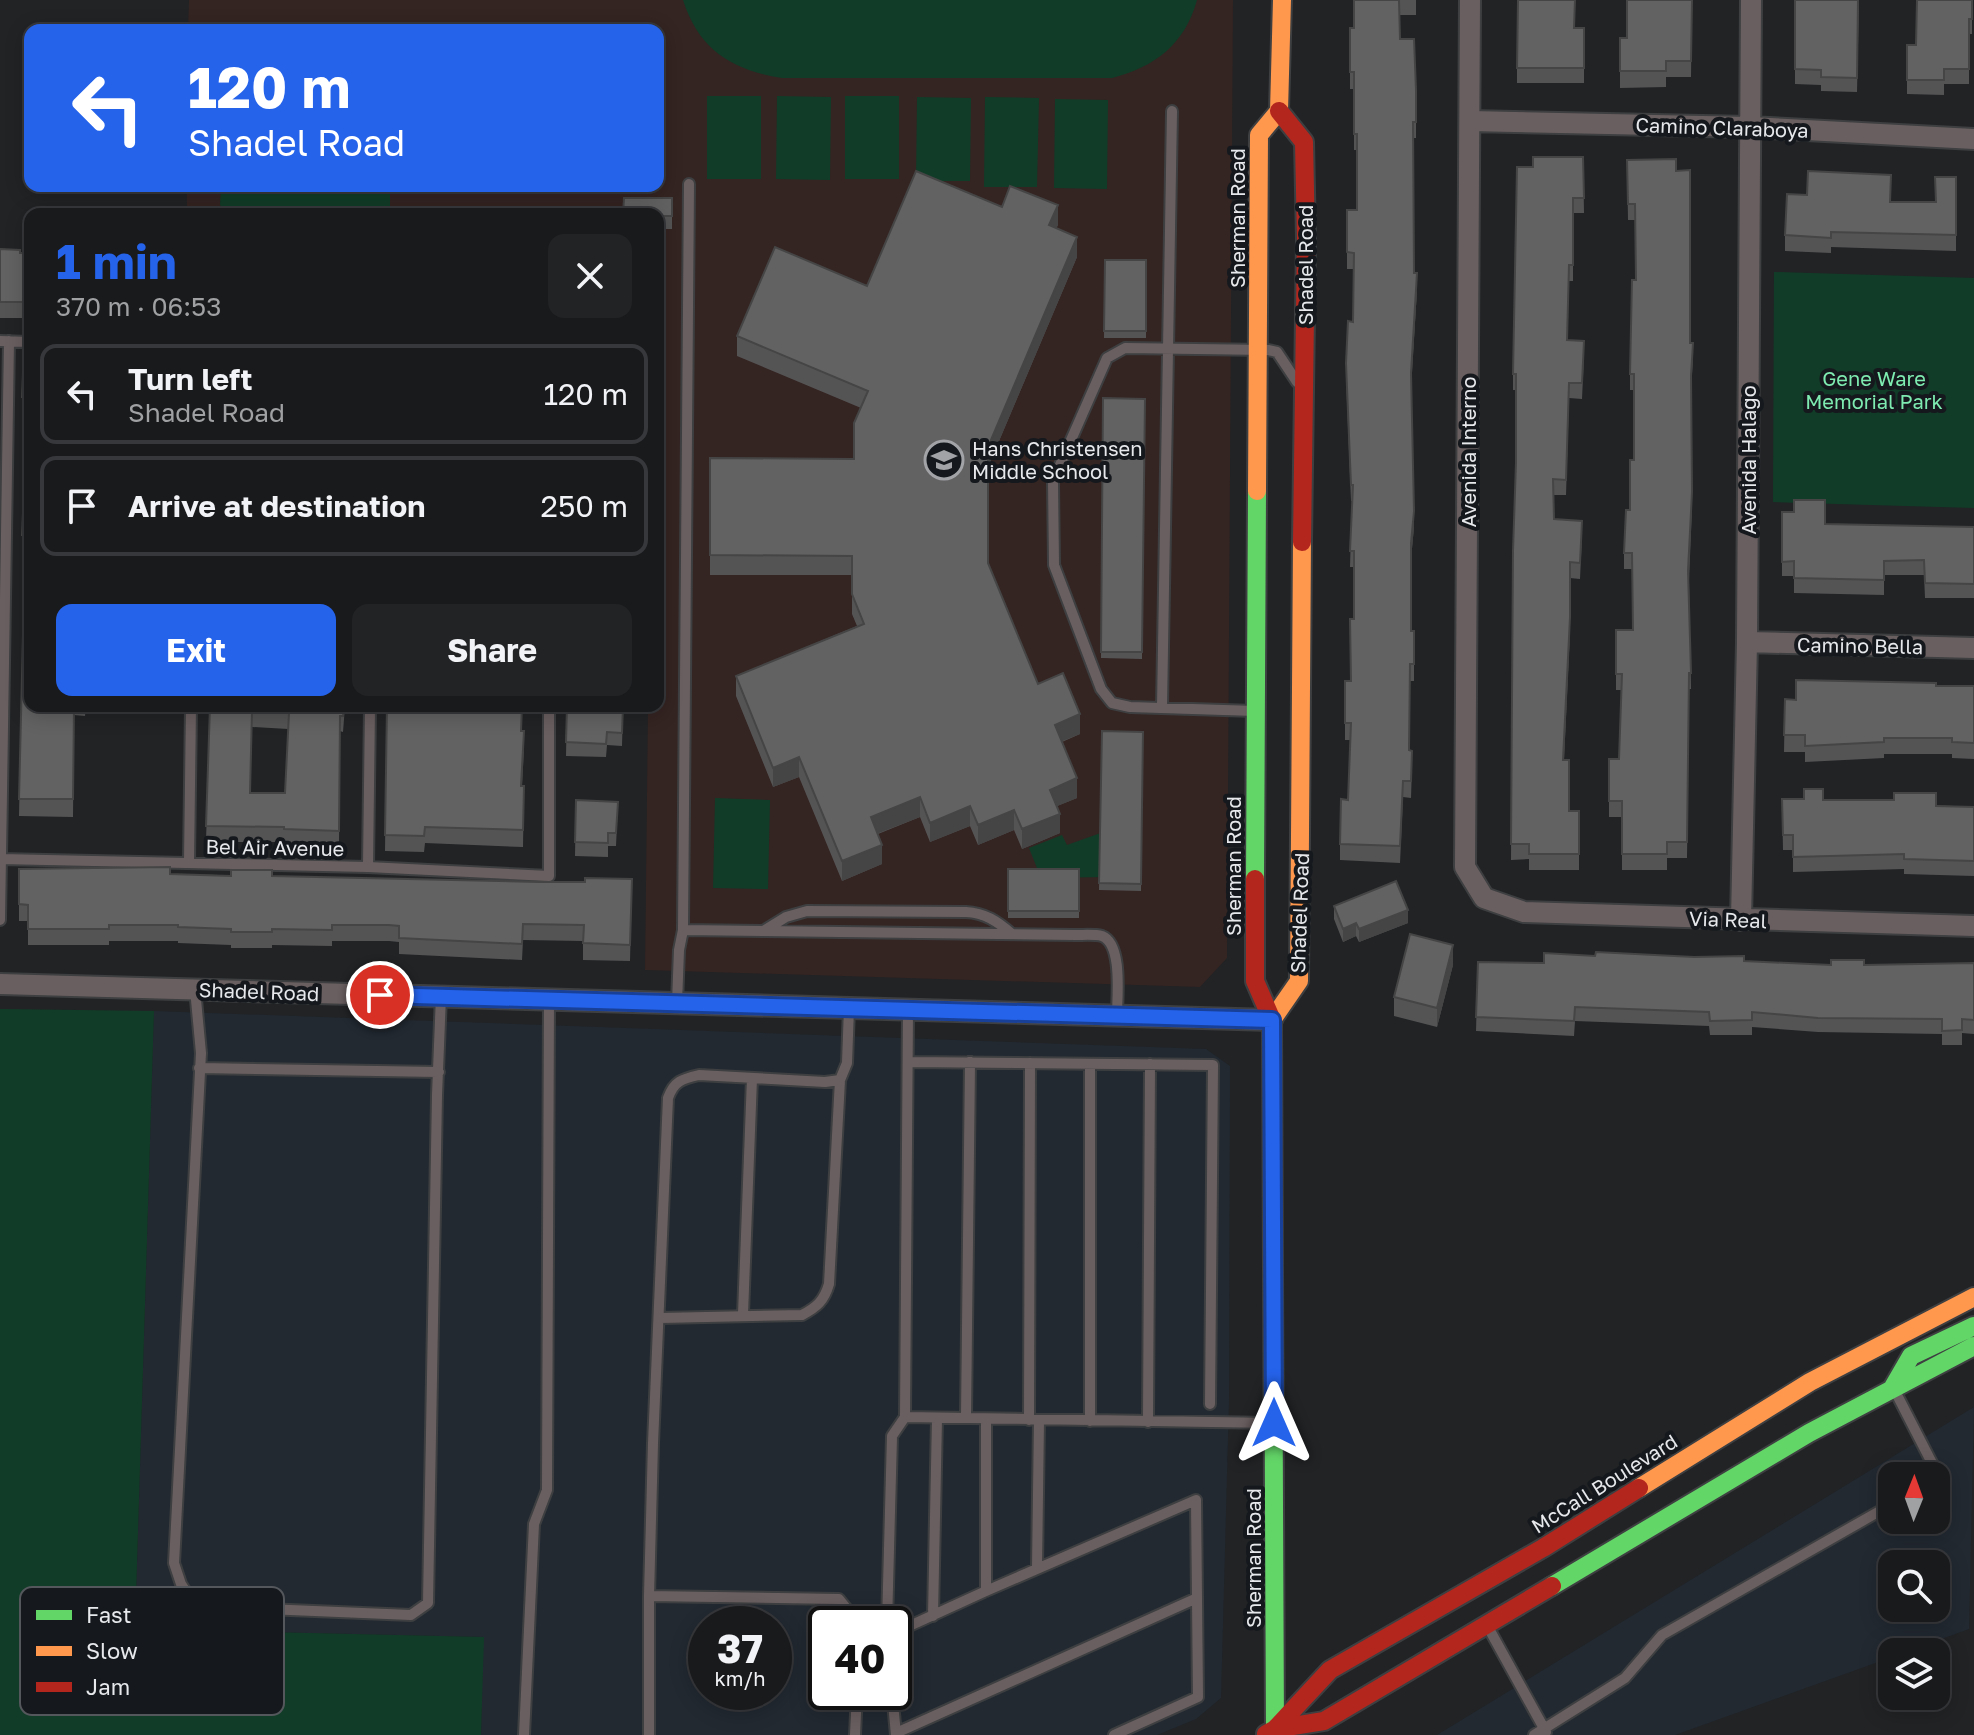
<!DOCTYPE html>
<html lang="en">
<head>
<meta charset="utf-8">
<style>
  body { margin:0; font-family:"Golos Text",sans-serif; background:#222325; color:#f1f3f6; height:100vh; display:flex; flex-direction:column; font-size:30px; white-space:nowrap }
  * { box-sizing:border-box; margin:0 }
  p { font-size:26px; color:#9fa1a3 }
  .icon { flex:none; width:44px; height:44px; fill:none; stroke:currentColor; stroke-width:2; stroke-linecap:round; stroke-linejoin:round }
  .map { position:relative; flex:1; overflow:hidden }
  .details { position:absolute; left:24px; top:208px; width:640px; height:504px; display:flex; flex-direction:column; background:#191a1c; border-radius:16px; box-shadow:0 4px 20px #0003,0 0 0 2px #37383b }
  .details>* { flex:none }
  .banner { position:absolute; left:24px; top:24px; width:640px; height:168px; border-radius:16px; box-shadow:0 4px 20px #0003,0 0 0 2px #37383b; background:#2563eb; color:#fff; overflow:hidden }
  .needle { width:52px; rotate:1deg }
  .buttons { position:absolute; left:1878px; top:1462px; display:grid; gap:16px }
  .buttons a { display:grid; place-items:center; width:72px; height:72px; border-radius:16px; background:#191a1c; box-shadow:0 4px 20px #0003,0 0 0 2px #37383b; font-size:40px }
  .speed { position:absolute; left:688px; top:1606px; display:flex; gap:16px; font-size:40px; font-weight:700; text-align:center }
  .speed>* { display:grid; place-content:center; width:104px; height:104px; border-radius:50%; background:#191a1c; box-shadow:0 4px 20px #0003,0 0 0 2px #37383b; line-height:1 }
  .speed small { font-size:20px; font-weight:400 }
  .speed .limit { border:4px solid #111; border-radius:12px; background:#fff; color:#111 }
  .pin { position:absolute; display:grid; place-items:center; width:68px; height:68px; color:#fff; margin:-34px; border:4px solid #fff; border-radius:50%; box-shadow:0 2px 8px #0007 }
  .me { position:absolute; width:88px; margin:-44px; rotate:0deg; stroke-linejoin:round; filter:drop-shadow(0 0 6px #0008) }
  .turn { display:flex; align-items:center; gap:28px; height:168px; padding:0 32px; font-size:36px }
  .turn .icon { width:104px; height:104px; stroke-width:2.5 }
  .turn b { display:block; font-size:56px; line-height:68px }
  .round { display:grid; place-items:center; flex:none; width:84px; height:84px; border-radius:16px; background:#222325 }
  .summary { display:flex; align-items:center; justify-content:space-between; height:136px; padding:0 32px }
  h1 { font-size:48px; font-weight:700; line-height:60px; color:#2563eb }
  .primary-button { display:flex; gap:16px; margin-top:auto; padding:16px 32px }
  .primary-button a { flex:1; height:92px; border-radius:16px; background:#2563eb; color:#fff; font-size:32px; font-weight:700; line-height:92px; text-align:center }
  .primary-button a+a { background:#222325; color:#f1f3f6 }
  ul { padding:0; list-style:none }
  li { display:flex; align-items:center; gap:24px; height:100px; margin:0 16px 12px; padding:0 16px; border:4px solid #37383b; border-radius:16px }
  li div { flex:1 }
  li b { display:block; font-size:30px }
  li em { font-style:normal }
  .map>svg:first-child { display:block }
</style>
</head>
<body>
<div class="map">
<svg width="1974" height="1735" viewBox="0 0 1974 1735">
  <rect width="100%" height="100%" fill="#212325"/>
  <!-- built -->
  <path fill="#222931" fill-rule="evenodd" d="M154,1011L1206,1049L1230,1066L1229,1399L1221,1698L1196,1719L1157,1735H481L483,1637L135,1629ZM706,1624H774V1692H706ZM826,1624H894V1692H826Z
    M1974,1407L1969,1629L1906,1652H1892V1657L1675,1735H1437ZM1892,1476H1936V1520H1892ZM1892,1564H1936V1608H1892Z"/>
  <!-- education -->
  <path fill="#342422" d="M189,0H1233L1227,958L1200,987L645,970L648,706H658V214H187V186H658V30H188Z"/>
  <!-- green -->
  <path fill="#113d28" d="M683,0H1197C1185,44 1155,67 1112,78H782C732,70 699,50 683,0Z
    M707,96H761V179H707Z
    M777,96L831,97L830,180L776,179Z
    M845,96H899V179H845Z
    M917,97L971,98L970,181H916Z
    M985,97L1039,98L1037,187H984Z
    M1055,99L1108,100L1107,189L1054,188Z
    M221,186H390V214H229L220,205Z
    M1774,272L1974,278V508L1773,502Z
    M715,798L770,800L768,889L713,888Z
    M1109,830V877L1041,878L1029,848L1062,835L1067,845Z
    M0,1009L154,1011L135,1629L484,1637L481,1735H0Z"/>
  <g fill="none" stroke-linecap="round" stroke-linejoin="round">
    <!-- lane casing -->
    <g stroke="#3d3f40" stroke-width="14">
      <path id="lane" d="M0,341L30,342
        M1162,708L1172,111
        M1255,711L1130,707L1112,703L1101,689L1054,565L1053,481L1107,358L1125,348L1268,350L1277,352L1297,382
        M0,859L368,867L549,876V706
        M189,863L191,706
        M368,867L370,706
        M0,920L9,341
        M683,930L689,184
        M765,930L786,917L807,911L966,912C985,913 997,921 1012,934
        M195,989L201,1053L174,1563L181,1584L190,1598L221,1607L411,1615L428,1603L437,1095L441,996
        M677,1003L679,950L683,930L1076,935C1083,935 1095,934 1102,936C1123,944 1117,997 1117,1015
        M908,1009L905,1417L1272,1423
        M908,1062L1213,1065L1210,1404
        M199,1068L439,1072
        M743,1314L752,1078
        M660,1318L802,1315C817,1307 824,1301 829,1284L840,1080
        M1895,1391L1933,1465L1932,1476
        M966,1418L970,1062
        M1029,1420L1030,1063
        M1090,1421V1064
        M1148,1422L1150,1064
        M1037,1568L1039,1420
        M986,1591V1419
        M649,1596L653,1443L668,1098C674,1081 682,1079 699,1075L825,1082L840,1080L847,1063L849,1008
        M933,1616L937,1418
        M887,1624L892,1436L905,1417
        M1488,1627L1546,1732
        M894,1633L986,1591L1196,1500L1198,1697L1114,1735
        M892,1692L896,1735
        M896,1733L1197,1598
        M524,1735L534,1524L547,1490L549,999
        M649,1735V1596L839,1599L855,1619V1624
        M855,1735L857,1692
        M1534,1735L1625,1678L1662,1635L1878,1512L1892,1517"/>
    </g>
    <!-- street casing -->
    <g stroke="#3d3f40" stroke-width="24">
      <path id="street" d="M1470,0L1465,867L1484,898L1524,912L1974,926
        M1470,121L1750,127L1974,139
        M1747,642L1974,648
        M1741,920L1747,642L1751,0
        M0,984L1272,1020"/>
    </g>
    <!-- fast casing -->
    <g stroke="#3d3f40" stroke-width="22">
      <path id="fast" d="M1255,879L1257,491
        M1273,1271L1275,1735
        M1893,1387L1911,1356L1974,1326
        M1552,1586L1809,1433L1974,1346"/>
    </g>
    <!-- slow casing -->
    <g stroke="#3d3f40" stroke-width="22">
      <path id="slow" d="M1257,491L1259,135L1279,111L1282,0
        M1272,1020L1299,981L1302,542
        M1639,1488L1810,1382L1974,1297"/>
    </g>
    <!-- jam casing -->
    <g stroke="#3d3f40" stroke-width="22">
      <path id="jam" d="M1279,111L1304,142L1306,239L1302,542
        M1255,879V981L1272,1020L1273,1271
        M1275,1729L1324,1721L1552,1586
        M1266,1734L1275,1729L1330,1670L1543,1548L1639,1488"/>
    </g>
    <!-- lane -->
    <use href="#lane" stroke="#6a5f60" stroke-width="10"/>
    <!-- street -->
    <use href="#street" stroke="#6a5f60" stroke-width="20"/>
    <!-- fast -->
    <use href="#fast" stroke="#63d668" stroke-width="18"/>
    <!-- slow -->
    <use href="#slow" stroke="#ff974d" stroke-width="18"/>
    <!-- jam -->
    <use href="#jam" stroke="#b3261e" stroke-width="18"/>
  </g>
  <!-- wall -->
  <path fill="#555455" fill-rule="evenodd" d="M1354,0H1416V15H1399L1400,39L1416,106V138H1413L1414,273L1417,290L1411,385L1414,527L1411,559V631H1414V681H1410L1409,750L1412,767L1411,798L1403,797L1400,863L1340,860V844L1348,800L1351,740H1345V681H1351L1354,619V567H1350L1352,501H1351L1346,379V363L1353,322L1354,269H1347V210H1357V150H1354V89H1350V28H1354Z
    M1692,0L1691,77H1666V87L1620,88V38H1627Z
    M1795,0H1859L1857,92L1821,91V85L1795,84Z
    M1972,0V34H1969V84H1944V95L1907,94V45H1916Z
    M1517,21L1574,28H1584V83H1517Z
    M658,82H663L662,137H658Z
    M1583,157L1584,213H1573V281H1569L1567,340L1584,356L1582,399L1569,398L1566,495H1554V519L1582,536L1580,579L1570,578V632L1564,760L1569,811H1579V870H1529V859L1511,860L1513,551L1516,465V390H1513V374L1533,167Z
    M1627,160L1676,171L1690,343L1693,359L1691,389L1692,508L1689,581L1691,689H1689L1687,858H1667V870H1622V817H1609V759H1619L1622,690H1616V630H1633L1632,569H1624V553L1630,510L1634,460V390H1630V374L1636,280L1635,220H1628Z
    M1956,177V251L1831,247V253L1785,251V235L1890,202H1935Z
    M672,198V229H658V214Z
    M1002,207L1058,225L1056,228L1077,257L988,467V563L1038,684L1080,734L1062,742L1077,798L1057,806L1060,833L1022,849L1014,830L978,845L970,826L930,842L920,817L878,834L882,864L842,881L799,777L773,787L736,696V676L857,626L852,614V575H710V458L854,459L861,408L737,356V336L867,286Z
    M0,249L20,253H30V318H0Z
    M1105,260H1146V338H1104Z
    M30,349V553H22L27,415L22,414V397Z
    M1103,398L1145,399L1142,659L1101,658Z
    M1782,512L1825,524L1974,527V598H1925L1924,575H1884V595L1794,593V576H1782Z
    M24,593H30V706H86L85,716L74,715L73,817L19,816Z
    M1936,686H1974V759L1952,758V754H1884V758L1805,762V752H1784L1785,699L1796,700Z
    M125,706H161V709L125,708Z
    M210,706H345L343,732L340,731L339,847L284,845V842H206ZM252,727L288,729L285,793H250Z
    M387,706L521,731L524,747L522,786H524L523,847L425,843L424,852L385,851Z
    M567,706H623L622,746L607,745L606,757L566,756Z
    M1102,731L1143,732L1141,891L1099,890Z
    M1782,799L1823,800L1974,807V876L1904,874V869L1793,872V850H1783Z
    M576,800L618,802L616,846H608V857L575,856Z
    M19,869L170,874L540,882H585L632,879L630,961L583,960V941L523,940L522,960L399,954V942L389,941H332V946L272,945V948H231V945L178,943V941H109V945H28V921H19Z
    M1008,869H1079V918H1008Z
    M1334,906L1408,923L1359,942L1356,936L1343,942L1334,919Z
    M1744,961L1831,965L1974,963V1034L1962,1033V1045H1942V1034L1818,1032L1752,1027V1035H1710L1709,1026L1575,1021L1574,1036L1476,1031L1478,962L1544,963Z
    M1453,965L1437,1027L1394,1016V997Z"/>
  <!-- shaded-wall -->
  <path fill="#454545" d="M1058,205V225L1049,245V225Z
    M1077,237V257L988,467V447Z
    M1417,273V290L1411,390V373Z
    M1414,511V527L1411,559V543Z
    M1570,617V632L1563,775V760Z
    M1080,714V734L1055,744V725Z
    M799,757V777L773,787V768Z
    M1077,778V798L1050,809V790Z
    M920,797V817L871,836V817Z
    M970,806V826L930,842V823Z
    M1014,810V830L978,845V825Z
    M1060,814V833L1022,849V829Z
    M882,845V864L842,881V861Z
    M1408,910V923L1359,942V929Z
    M1356,923V936L1343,942V929Z
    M1453,945V965L1437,1027V1008Z"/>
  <!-- building -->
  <path fill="#636263" stroke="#454545" stroke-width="2" fill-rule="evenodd" d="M1354,0H1399L1400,39H1414L1416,90V122H1413L1414,273H1417L1411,373L1414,511L1411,543V631H1414V664H1410L1409,750L1412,751L1411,781H1403L1400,846L1340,844L1341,799L1348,800L1351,723H1345V681H1351L1350,619H1354V551H1350L1353,485H1351L1346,363L1348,321L1353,322L1354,253L1347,252V210H1357V134H1354V72H1350V28H1354Z
    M1518,0H1575L1574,28H1584V68H1517Z
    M1627,0H1692L1691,61H1666V71H1620V38H1627Z
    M1795,0H1858L1857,78L1821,77V70L1795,69Z
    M1917,0H1972V19H1969V69H1944V80H1907V45H1916Z
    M658,82H663L662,124H658Z
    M1533,157H1583L1584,198H1573V265H1569L1567,340L1584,341L1582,383H1569L1566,480L1553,479L1554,519L1582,521L1580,563L1570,562V617L1563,760H1569V811H1579V854H1529V844H1511L1513,551L1516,462V374H1513L1517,167H1533Z
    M1676,159V171L1690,170V343H1693L1691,376L1692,492L1688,571L1691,673H1689L1687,842H1667V854H1622V801H1609V759H1619L1622,674H1616V630H1633L1632,553H1624L1626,510H1630V460H1634V374H1630L1632,280H1636L1635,204H1628L1627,160Z
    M916,171L1002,207L1010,186L1058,205L1049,225L1077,237L988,447V563L1038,684L1063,673L1080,714L1055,725L1077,778L1050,790L1060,814L1022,829L1014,810L978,825L970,806L930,823L920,797L871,817L882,845L842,861L799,757L773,768L736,676L864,624L852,594V556L710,555V458L854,459V423L868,391L737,336L775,247L867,286Z
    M1808,171L1891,175L1890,202H1936L1935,177H1956V235L1831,232V238L1785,235L1787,194L1807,195Z
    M624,198H672V216H658V214H623Z
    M0,249L20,250V253H30V302H0Z
    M1105,260H1146V331H1104Z
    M24,349H30V536L22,535L28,397H22Z
    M1103,398L1145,399L1142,652H1101Z
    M1794,500H1825V524L1974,527V584L1925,583L1924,560L1884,561V580L1794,578V561L1782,562V512H1794Z
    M30,580V706H74L73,799H19L24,593H30Z
    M1796,680L1936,683V686H1974V743L1952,742V738H1884V742L1805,746V735H1784L1785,699L1796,700Z
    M210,706H344L343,716H340L339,831L284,829V827L206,826ZM252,711L289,713L285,793H250Z
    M387,706H522L521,731H524L521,786H524L523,830L425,827L424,836L385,835Z
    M567,706H623L622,733L607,732L606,744L566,742Z
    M1102,731L1143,732L1141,884L1099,883Z
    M1804,789H1823V800H1894V793H1936V806L1974,807V861L1904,859V854L1793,857V835H1783L1782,799H1804Z
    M576,800L618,802L616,833H608V843L575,842Z
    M170,867V874L231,876V870H272V876L540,882H585V878L632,879L630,945L583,943L584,925L523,924L522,944L399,938V926L389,925H332V930L272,929V932H231V929L178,927V925H109V929H28V905L19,904V869Z
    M1008,869H1079V911H1008Z
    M1396,881L1408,910L1359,929L1356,923L1343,929L1334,906Z
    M1410,934L1453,945L1437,1008L1394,997Z
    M1596,952L1694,957L1744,956V961L1831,965V960H1864V965L1974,963V1020L1962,1019V1030L1942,1031V1019L1818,1018L1752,1012V1020L1710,1021L1709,1012L1575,1007L1574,1021L1476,1017L1478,962L1544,963V953L1595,956Z"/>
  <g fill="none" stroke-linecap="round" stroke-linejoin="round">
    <!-- route casing -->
    <g stroke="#184099" stroke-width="20">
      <path id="route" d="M380,995L1272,1020L1274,1423"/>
    </g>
    <!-- route -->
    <use href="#route" stroke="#2563eb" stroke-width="14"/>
  </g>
  <!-- icons -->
  <defs>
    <g id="school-ring" transform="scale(2)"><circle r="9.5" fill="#15191d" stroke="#a1a3a6" stroke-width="1.5"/><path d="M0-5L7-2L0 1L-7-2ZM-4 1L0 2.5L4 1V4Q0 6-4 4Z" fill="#a1a3a6"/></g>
  </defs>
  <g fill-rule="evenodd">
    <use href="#school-ring" x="944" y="460"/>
  </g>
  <g text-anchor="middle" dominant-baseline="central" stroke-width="8" stroke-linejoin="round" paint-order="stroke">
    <!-- street labels -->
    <g font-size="20" fill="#e6e8eb" stroke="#15191d">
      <text transform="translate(1722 127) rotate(2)">Camino Claraboya</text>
      <text transform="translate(1237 218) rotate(-90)">Sherman Road</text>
      <text transform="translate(1305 265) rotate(-90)">Shadel Road</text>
      <text transform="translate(1468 452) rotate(-90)">Avenida Interno</text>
      <text transform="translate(1748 460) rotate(-90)">Avenida Halago</text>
      <text transform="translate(1860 645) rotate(1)">Camino Bella</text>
      <text transform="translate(275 847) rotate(1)">Bel Air Avenue</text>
      <text transform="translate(1233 866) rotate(-90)">Sherman Road</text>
      <text transform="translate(1299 913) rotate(-88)">Shadel Road</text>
      <text transform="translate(1728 919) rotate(2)">Via Real</text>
      <text transform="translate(259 991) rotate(2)">Shadel Road</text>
      <text transform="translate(1604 1483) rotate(-32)">McCall Boulevard</text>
      <text transform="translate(1253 1558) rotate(-90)">Sherman Road</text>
    </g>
    <!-- park labels -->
    <g font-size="20" fill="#7eebb0" stroke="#15191d">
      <text x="1874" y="378">Gene Ware<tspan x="1874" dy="23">Memorial Park</tspan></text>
    </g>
    <!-- poi labels -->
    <g font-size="20" fill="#e6e8eb" stroke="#15191d" text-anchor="start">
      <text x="972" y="448">Hans Christensen<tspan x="972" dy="23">Middle School</tspan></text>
    </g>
  </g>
  <!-- legend -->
  <rect x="20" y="1587" width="264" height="128" rx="12" fill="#15191d" stroke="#54575b" stroke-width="2"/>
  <rect x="36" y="1610" width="36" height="10" fill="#63d668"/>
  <rect x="36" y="1646" width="36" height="10" fill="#ff974d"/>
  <rect x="36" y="1682" width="36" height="10" fill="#b3261e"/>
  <g font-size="22" fill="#e6e8eb">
    <text x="86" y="1623">Fast</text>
    <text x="86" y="1659">Slow</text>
    <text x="86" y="1695">Jam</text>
  </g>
</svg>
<div class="buttons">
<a><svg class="needle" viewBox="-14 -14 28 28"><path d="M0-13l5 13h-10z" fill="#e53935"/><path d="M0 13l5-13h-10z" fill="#9fa1a3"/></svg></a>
<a><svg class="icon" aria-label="search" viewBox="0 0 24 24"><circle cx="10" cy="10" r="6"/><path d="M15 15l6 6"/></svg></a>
<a><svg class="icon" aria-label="layers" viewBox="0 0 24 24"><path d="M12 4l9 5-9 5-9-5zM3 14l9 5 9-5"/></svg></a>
</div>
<div class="speed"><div>37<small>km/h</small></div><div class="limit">40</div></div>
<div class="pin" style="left:380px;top:995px;background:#d93025"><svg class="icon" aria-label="arrive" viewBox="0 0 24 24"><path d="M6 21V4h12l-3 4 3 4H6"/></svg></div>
<svg class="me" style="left:1274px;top:1423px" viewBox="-20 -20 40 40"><path d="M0-17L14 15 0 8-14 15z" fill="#2563eb" stroke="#fff" stroke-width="4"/></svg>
<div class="banner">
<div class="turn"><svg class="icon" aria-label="left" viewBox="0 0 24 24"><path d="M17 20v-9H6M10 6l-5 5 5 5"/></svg><div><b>120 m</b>Shadel Road</div></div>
</div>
<section class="details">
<div class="summary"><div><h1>1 min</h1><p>370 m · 06:53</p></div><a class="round"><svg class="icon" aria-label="close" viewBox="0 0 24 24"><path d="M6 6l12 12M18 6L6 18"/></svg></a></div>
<ul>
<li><svg class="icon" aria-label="left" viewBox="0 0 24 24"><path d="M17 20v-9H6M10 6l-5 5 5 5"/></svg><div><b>Turn left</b><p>Shadel Road</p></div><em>120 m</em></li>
<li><svg class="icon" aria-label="arrive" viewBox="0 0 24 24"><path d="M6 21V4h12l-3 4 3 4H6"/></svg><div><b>Arrive at destination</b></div><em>250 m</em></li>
</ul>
<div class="primary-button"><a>Exit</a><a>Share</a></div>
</section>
</div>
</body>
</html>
